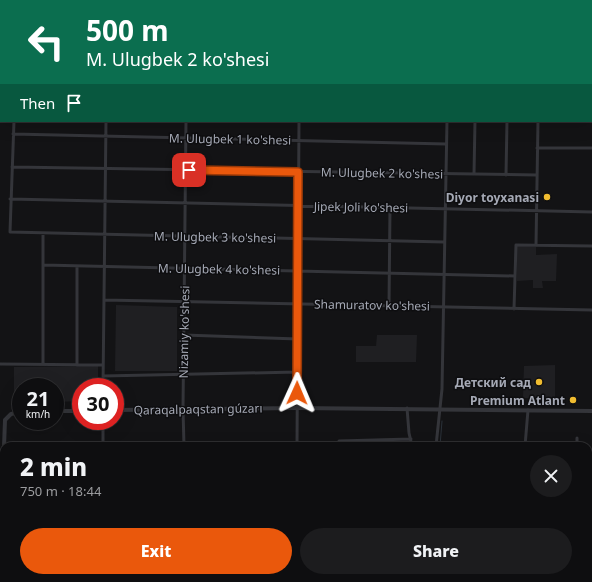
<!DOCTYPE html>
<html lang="en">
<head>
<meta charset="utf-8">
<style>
  body { margin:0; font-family:"Noto Sans",sans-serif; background:#1c1c1e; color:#f1f3f6; height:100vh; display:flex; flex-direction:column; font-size:15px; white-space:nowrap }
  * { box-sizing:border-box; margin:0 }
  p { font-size:13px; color:#9b9c9f }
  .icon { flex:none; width:22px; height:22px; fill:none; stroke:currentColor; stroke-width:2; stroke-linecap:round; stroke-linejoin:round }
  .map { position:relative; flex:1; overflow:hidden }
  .drawer { position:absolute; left:0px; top:442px; width:592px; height:140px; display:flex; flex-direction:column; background:#0e0e10; border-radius:12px 12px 0 0; box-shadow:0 4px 16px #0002,0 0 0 1px #2e2e30 }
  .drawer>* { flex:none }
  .hud { position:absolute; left:0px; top:0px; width:592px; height:122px; box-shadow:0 4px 16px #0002,0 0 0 1px #2e2e30; background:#0b6e4f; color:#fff; overflow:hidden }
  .speed { position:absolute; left:12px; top:378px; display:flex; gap:8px; font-size:20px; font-weight:700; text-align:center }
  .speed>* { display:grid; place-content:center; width:52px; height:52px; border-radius:50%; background:#0e0e10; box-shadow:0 4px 16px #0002,0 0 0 1px #2e2e30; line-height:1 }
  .speed small { font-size:10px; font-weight:400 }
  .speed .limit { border:6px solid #d22; background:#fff; color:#111 }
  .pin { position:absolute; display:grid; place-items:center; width:34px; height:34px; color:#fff; margin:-17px; border-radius:8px; box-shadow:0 2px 6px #0006 }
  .me { position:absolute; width:44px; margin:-22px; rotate:1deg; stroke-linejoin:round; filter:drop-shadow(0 0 3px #0008) }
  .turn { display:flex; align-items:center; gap:14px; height:84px; padding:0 20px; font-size:18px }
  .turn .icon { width:52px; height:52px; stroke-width:2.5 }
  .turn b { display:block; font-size:28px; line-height:34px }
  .then { display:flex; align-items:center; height:38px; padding:0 20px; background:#0003; gap:8px; font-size:15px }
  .round { display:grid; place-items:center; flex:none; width:42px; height:42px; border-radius:21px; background:#1c1c1e }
  .headline { display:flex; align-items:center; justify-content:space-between; height:68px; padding:0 20px }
  h1 { font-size:24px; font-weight:800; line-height:30px }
  .primary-button { display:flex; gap:8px; margin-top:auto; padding:8px 20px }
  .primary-button a { flex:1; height:46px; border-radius:24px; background:#ea580c; color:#fff; font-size:16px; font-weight:800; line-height:46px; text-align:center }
  .primary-button a+a { background:#1c1c1e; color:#f1f3f6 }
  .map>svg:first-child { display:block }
</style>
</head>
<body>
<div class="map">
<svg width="592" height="582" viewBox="0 0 592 582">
  <rect width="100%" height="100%" fill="#131315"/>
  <!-- built -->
  <path fill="#1f1f22" d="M36,0H362L40,1Z
    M517,247H536V255L557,254L556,281H542L543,288H533V280L517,281Z
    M116,305L177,307V371H115Z
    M377,335H417L416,362H356V346H376Z
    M555,365V399L523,398L524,366Z
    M98,366V387H81V401L55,402V387H21V402H14V367Z
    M588,490H592V523H588Z
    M588,532H592V582H570V578H588Z
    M510,578H552V582H511Z"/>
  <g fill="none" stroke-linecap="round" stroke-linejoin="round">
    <!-- stream -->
    <path stroke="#2a3139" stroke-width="1" d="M440,446L442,421
      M428,582L429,578"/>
    <!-- minor -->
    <path stroke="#34353a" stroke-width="3" d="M14,121L10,232L444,242
      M13,134L446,144
      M537,148H592
      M12,167L537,175
      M474,174L475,121
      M506,175L507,121
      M10,199L592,212
      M536,245L538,121
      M43,265L515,276
      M77,266V365
      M104,300L592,310
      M389,306L390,208
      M514,309L516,245L592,246
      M184,335L298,339
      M0,364L103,365
      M43,364V233
      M103,376L297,372
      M103,387L106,121
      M407,408L409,433L412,446
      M103,421V446
      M339,441L411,439
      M184,446L183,409L186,121
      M270,446H320
      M297,446L299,121
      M436,446L442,389L447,121
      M525,446L528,410
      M577,446V438
      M588,526H592
      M104,578V582
      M186,578V582
      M502,578V582
      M296,582V578
      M424,582V578"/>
    <!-- tertiary -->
    <path stroke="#34353a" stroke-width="4" d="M0,100H1
      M591,109H592
      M115,410L297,408L592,411
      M55,411H81
      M4,447L5,420L11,414L21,412
      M0,522H4"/>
    <!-- rail casing -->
    <g stroke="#494b51" stroke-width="2.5">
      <path id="rail" d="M22,0L26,1
        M120,0L124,1
        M178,0L187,1
        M202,0L211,1
        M255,0L263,1
        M274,0L281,1
        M297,0L305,1
        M317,0L325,1
        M337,0L344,1
        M556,0L559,1
        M591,12H592
        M591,29H592
        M591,37H592"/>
    </g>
    <!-- rail -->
    <use href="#rail" stroke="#0e0e10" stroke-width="1" stroke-dasharray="3" stroke-linecap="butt"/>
  </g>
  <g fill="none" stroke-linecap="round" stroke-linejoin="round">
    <!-- route casing -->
    <g stroke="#983908" stroke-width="10">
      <path id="route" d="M189,170L298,172L297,393"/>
    </g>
    <!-- route -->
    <use href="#route" stroke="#ea580c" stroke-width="7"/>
  </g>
  <!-- markers -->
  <g fill="#f0bc30" stroke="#0e0e10" stroke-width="1.5">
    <circle cx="547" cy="197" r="4"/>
    <circle cx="539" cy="382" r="4"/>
    <circle cx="573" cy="400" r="4"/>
  </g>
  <g text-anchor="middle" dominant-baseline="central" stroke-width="3" stroke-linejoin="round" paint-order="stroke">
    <!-- street labels -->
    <g font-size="12" fill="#a5a9b5" stroke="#0e0e10">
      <text transform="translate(230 139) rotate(1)">M. Ulugbek 1 ko'shesi</text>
      <text transform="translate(382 173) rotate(1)">M. Ulugbek 2 ko'shesi</text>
      <text transform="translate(361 207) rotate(1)">Jipek Joli ko'shesi</text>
      <text transform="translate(215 237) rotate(1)">M. Ulugbek 3 ko'shesi</text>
      <text transform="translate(219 269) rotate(1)">M. Ulugbek 4 ko'shesi</text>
      <text transform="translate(372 305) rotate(1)">Shamuratov ko'shesi</text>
      <text transform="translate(184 332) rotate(-89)">Nizamiy ko'shesi</text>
      <text transform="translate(198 409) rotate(-1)">Qaraqalpaqstan gúzarı</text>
    </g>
    <!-- poi labels -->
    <g font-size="12" font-weight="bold" fill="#a5a9b5" stroke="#0e0e10" text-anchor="end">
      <text x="539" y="197">Diyor toyxanasi</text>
      <text x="531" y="382">Детский сад</text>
      <text x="565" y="400">Premium Atlant</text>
    </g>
  </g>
</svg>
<div class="speed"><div>21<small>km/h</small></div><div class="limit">30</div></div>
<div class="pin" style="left:189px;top:170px;background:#d93025"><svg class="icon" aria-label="arrive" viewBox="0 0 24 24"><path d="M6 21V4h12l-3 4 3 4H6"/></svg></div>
<svg class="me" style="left:297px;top:393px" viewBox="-20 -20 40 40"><path d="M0-17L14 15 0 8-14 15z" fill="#ea580c" stroke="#fff" stroke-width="4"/></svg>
<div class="hud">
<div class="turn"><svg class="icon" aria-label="left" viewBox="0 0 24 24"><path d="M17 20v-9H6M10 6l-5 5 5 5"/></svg><div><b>500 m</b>M. Ulugbek 2 ko'shesi</div></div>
<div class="then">Then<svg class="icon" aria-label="arrive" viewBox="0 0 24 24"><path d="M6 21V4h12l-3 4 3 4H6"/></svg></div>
</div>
<section class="drawer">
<div class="headline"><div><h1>2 min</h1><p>750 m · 18:44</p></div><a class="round"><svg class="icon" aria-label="close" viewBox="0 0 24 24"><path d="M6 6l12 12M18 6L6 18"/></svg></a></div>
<div class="primary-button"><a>Exit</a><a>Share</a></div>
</section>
</div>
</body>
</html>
